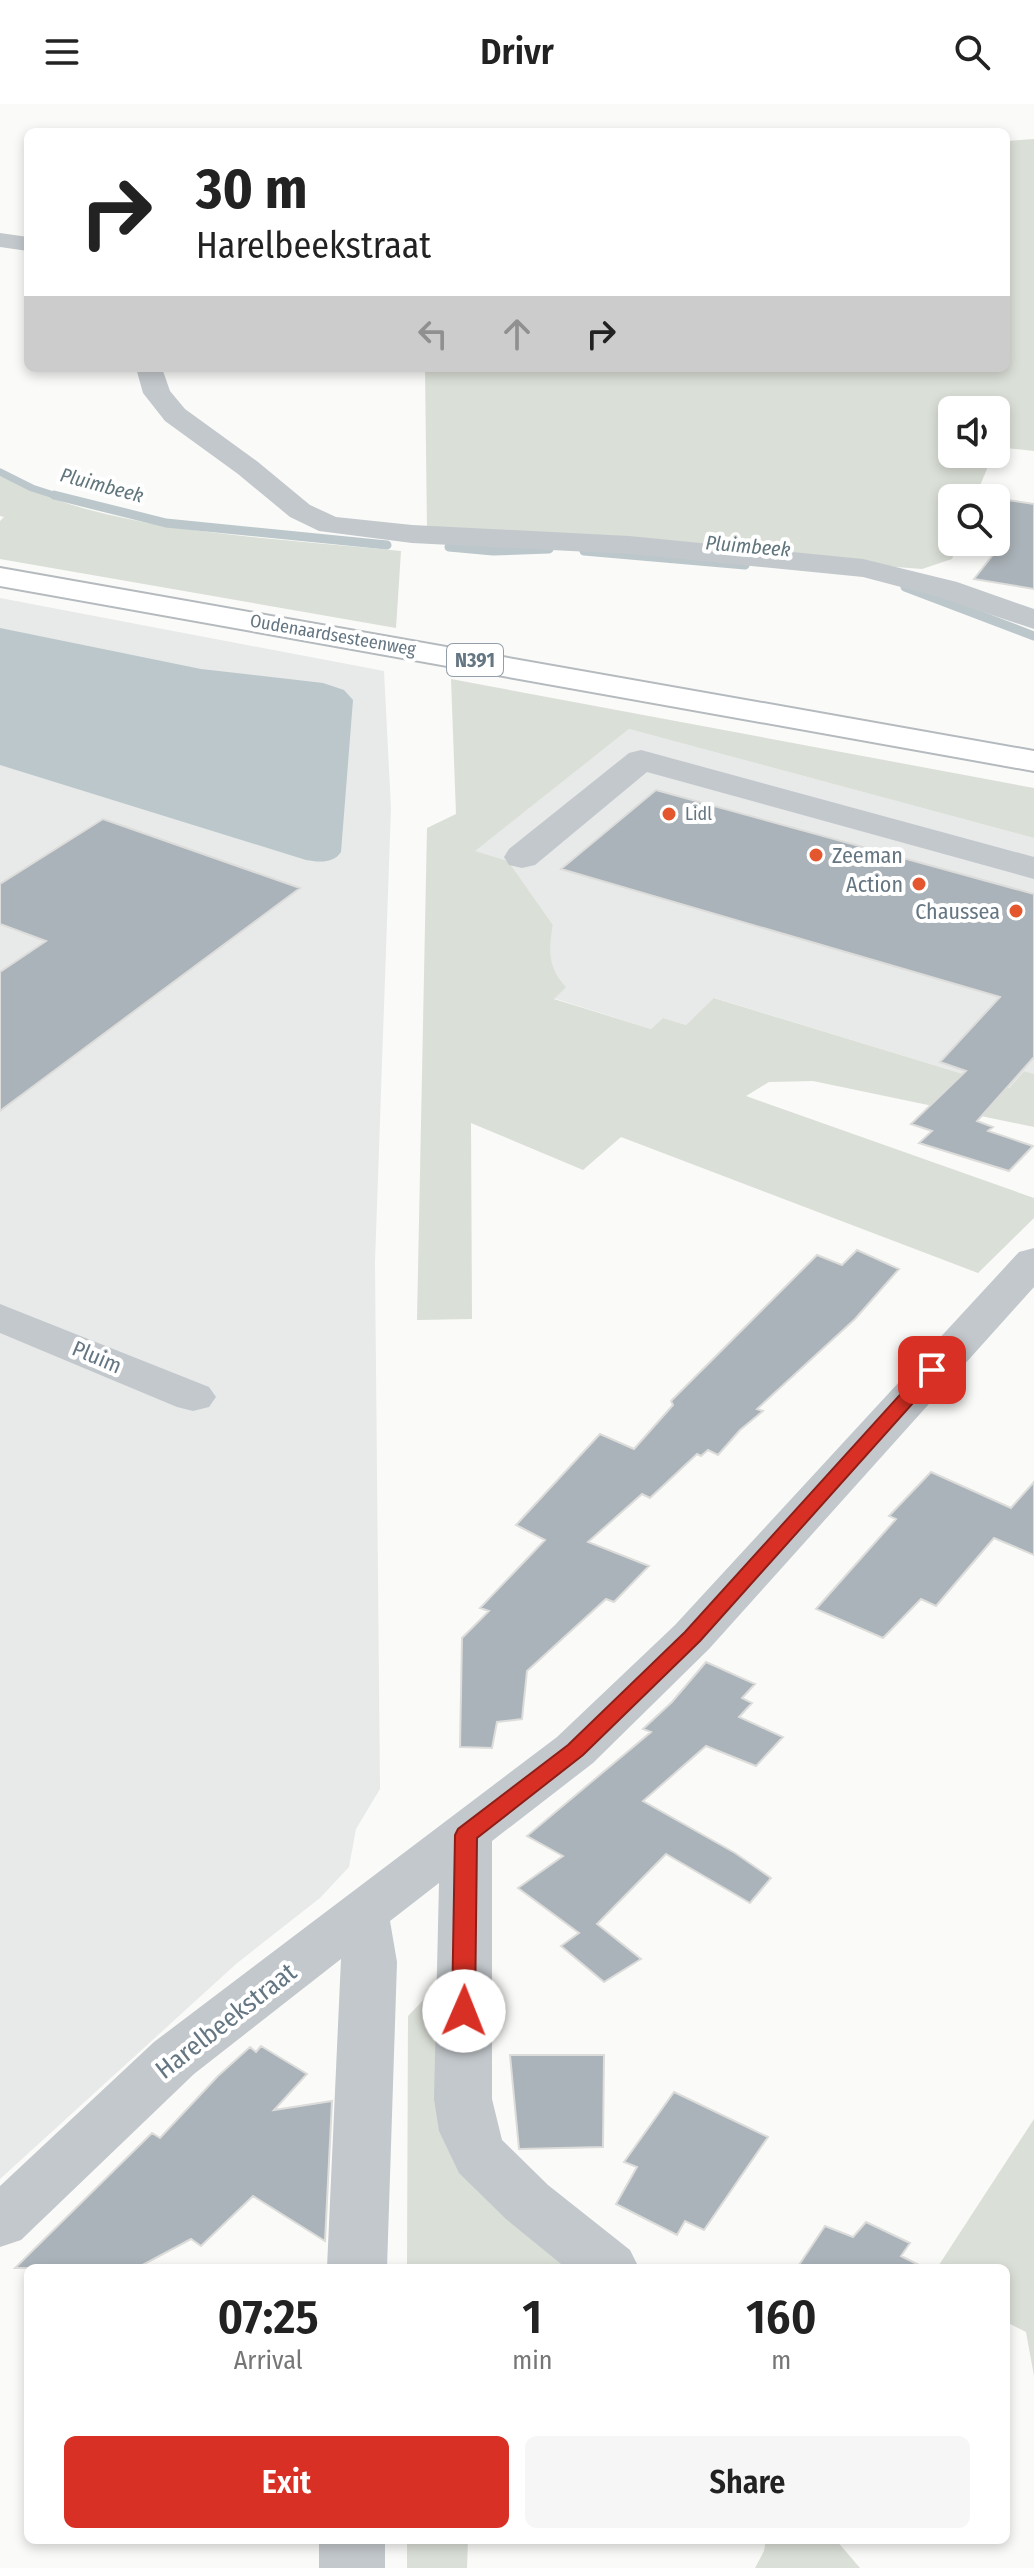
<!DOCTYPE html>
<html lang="en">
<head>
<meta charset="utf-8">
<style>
  body { margin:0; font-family:"Fira Sans Condensed",sans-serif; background:#f6f6f6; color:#222; height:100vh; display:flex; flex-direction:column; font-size:30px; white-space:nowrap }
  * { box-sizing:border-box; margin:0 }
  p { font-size:26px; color:#767676 }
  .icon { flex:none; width:44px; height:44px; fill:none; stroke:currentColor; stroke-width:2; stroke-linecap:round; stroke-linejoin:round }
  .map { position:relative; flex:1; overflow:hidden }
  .details { position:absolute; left:24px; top:2160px; width:986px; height:280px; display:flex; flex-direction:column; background:#fff; border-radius:12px; box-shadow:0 4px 12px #0003 }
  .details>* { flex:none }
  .hud { position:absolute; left:24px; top:24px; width:986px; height:244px; border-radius:12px; box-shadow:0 4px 12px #0003; background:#fff; color:#222; overflow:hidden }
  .tools { position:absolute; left:938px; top:292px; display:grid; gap:16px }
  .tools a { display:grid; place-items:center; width:72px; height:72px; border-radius:12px; background:#fff; box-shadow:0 4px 12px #0003; font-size:40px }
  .pin { position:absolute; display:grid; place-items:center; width:68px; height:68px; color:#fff; margin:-34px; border-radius:16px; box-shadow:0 4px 12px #0006 }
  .me { position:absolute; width:88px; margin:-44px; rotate:1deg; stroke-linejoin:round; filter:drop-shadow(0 0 6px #0008) }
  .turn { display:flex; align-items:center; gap:28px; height:168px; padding:0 40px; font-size:36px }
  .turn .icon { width:104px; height:104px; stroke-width:2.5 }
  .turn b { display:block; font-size:56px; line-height:68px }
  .lanes { display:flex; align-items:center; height:76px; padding:0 40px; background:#0003; justify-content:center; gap:40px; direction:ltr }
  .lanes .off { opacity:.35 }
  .eta { display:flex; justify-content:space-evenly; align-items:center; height:136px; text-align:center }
  .eta b { font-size:48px; font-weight:600; line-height:56px }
  .button { display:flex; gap:16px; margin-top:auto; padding:16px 40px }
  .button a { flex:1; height:92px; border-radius:12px; background:#d93025; color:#fff; font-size:32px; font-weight:600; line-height:92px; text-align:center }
  .button a+a { background:#f6f6f6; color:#222 }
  header { display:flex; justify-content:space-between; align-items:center; height:104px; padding:0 40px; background:#fff; font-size:36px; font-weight:600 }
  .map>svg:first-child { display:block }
</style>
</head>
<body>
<header><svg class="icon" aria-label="menu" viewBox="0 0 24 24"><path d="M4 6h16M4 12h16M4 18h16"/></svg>Drivr<svg class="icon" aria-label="search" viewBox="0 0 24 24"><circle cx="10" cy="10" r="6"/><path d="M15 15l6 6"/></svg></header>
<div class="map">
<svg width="1034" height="2464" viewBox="0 0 1034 2464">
  <rect width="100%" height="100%" fill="#fafaf8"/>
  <!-- built -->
  <path fill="#e8e9e9" d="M0,494L384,567L391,704L375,1158L380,1685L356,1725L349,1763L320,1794L236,1860L0,2075Z
    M629,625L1034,734V970L1024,967L1009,984L715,894L686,921L663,914L651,925L553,894L554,871L548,843L553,821L508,757L474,747Z"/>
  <!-- green -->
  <path fill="#dadfd7" d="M1034,35V347L996,343V306H952V350H993L975,394H952V438H958L952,455L922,465L427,426L425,264H1006V37Z
    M0,372C28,384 56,397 86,405C187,432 297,436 401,447L396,524L0,455V417L4,413L0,412Z
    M451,575L1034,684V734L629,625L475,747L508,757L553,821C548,845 548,865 566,883L554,895L651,925L663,914L686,921L714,894L1009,984L1024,967L1034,970V1023L813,977L769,978L746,992L1034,1094V1114L978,1169L621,1033L583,1066L471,1019L472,1215L417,1216L427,724L456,710Z
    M435,1884L446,2029L587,2164H407L408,1912Z
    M1034,2015V2272L1026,2228L1006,2218V2164H937Z
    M407,2436H468L467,2464H407Z
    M766,2436H836L860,2464H755L764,2447Z"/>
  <!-- water -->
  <path fill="#bbc7cb" d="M0,524L201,565L323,579L344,586L353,596L341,748C333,760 318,758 306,756L0,661Z"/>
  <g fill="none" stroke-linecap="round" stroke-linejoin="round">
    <!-- stream-far1 -->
    <path stroke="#bbc7cb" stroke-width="7" d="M0,368L32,384L60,393"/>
    <!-- stream -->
    <path stroke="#bbc7cb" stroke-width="9" d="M54,391L166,419L387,441
      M449,443L493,447L549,445
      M584,447L745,461
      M905,483L1034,532"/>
  </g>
  <!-- building -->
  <path fill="#aab3b9" stroke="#dcdcda" stroke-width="2" d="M1008,396L1034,400V485L974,475L996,447V412Z
    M656,686L1034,790V953L977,1017L993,1023L988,1027L1033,1042L1009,1067L919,1039L932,1027L911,1020L966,967L940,958L1000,893L561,765Z
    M103,715L300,784L0,1007V868L46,837L0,820V780Z
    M857,1146L899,1165L855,1215L757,1305L763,1307L740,1326L718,1351L708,1346L701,1352L697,1350L650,1394L642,1390L588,1438L649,1462L614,1498L606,1495L527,1567L522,1615L497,1618L492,1644L460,1643L462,1534L489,1507L480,1504L545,1436L516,1421L600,1330L634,1345L673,1301L671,1297L817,1151L842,1161Z
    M931,1368L1011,1404L1034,1378V1451L994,1434L936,1502L921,1495L883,1534L816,1505L896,1415L889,1412Z
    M706,1558L755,1580L742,1594L752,1599L739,1613L783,1633L756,1662L706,1642L643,1697L735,1749L771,1774L750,1799L666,1750L597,1820L641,1855L604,1878L561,1842L579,1829L518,1784L563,1752L527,1732L651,1628L643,1625L672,1598Z
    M261,1942L307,1970L274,2006L332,1997L325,2137L253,2092L201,2142L191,2135L137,2164H15L152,2029L160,2034L218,1972L250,1943L256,1948Z
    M510,1951H604L603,2043L519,2045Z
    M674,1988L768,2033L704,2126L685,2117L677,2131L616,2100L637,2063L624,2058Z
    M866,2118L910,2139L901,2152L925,2164H797L825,2122L853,2133Z"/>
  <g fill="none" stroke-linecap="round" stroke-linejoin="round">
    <!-- major casing -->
    <g stroke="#b5babe" stroke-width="4">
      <path id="major" d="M0,464L1034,647V667L0,482Z"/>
    </g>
    <!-- minor -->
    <path fill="#c3c8cc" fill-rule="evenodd" d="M0,129L28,133V147L0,143Z
      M136,264H162L170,287L185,305L258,358L310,401L336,413L412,421L629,432L863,455L957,478L1034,505V525L935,492L863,473L629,450L412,439L319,427L290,413L238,370L165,317L143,289Z
      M641,646L1034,753V775L647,668L535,761L522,764L509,761L504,753L509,745L629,649Z
      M1034,1144V1183L709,1545L593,1659L492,1737V1995L502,2036L548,2081L630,2146L639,2164H566L506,2115L459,2069L439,2027L434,1995L439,1779L390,1817L397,1858L387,2164H327L341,1855L194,1970L21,2136L0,2143V2082L154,1938L557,1633L675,1521L1019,1148Z
      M0,1200L209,1283L216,1293L209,1303L193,1307L177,1303L0,1229Z
      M319,2436H385V2464H319Z"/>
    <!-- major -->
    <use href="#major" fill="#fff" fill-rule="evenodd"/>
  </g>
  <!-- route -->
  <path fill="#d93025" stroke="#8d1f18" stroke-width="2" d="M932,1260L941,1266L939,1270L700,1537L583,1651L477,1734L475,1907L472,1913L464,1916L455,1913L452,1907L455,1731L458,1725L568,1641L685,1528L926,1262Z"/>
  <!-- markers -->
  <g fill="#e4572e" stroke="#fff" stroke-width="3">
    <circle cx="669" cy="710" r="8"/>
    <circle cx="816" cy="751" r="8"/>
    <circle cx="919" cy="780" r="8"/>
    <circle cx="1016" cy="807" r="8"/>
  </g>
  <g text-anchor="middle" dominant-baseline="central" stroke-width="8" stroke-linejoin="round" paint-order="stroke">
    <!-- far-street labels -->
    <g font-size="18" fill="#657683" stroke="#fff">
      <text transform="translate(333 531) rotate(10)">Oudenaardsesteenweg</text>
    </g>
    <!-- far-poi labels -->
    <g font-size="18" fill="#657683" stroke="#fff" text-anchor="start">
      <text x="685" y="710">Lidl</text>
    </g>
    <!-- far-water labels -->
    <g font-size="20" font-style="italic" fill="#60757c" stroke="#fff">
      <text transform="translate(102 381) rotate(15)">Pluimbeek</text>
      <text transform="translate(748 442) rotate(5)">Pluimbeek</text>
    </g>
    <!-- shield labels -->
    <rect fill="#fff" stroke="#939fa8" stroke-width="2" x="447" y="540" width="56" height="32" rx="6"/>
    <g font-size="20" font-weight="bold" fill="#657683">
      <text x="475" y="556">N391</text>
    </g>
    <!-- poi labels -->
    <g font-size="22" fill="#657683" stroke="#fff" text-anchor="end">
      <text x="832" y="751" text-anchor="start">Zeeman</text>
      <text x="903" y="780">Action</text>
      <text x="1000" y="807">Chaussea</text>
    </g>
    <!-- street labels -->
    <g font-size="22" fill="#657683" stroke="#fff">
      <text transform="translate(97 1253) rotate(23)">Pluim</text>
    </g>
    <!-- near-street labels -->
    <g font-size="26" fill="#657683" stroke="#fff">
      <text transform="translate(226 1917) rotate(-38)">Harelbeekstraat</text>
    </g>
  </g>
</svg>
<div class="tools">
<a><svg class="icon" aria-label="sound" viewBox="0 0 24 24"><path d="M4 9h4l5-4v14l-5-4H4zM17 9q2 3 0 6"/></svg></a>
<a><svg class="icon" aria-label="search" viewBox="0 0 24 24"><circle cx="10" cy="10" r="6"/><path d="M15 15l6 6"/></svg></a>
</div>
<div class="pin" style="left:932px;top:1266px;background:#d93025"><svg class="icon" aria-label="arrive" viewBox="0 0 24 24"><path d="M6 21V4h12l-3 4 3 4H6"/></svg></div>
<svg class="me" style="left:464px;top:1907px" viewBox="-20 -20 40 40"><circle r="19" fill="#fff"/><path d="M0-13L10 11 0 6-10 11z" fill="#d93025"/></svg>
<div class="hud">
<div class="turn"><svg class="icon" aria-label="right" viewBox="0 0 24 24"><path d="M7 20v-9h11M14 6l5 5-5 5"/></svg><div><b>30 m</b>Harelbeekstraat</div></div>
<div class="lanes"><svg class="icon off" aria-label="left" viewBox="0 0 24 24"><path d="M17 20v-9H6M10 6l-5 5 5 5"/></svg><svg class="icon off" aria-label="ahead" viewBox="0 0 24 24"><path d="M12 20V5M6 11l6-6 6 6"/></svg><svg class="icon" aria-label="right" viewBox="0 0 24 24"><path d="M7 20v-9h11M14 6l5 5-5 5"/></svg></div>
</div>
<section class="details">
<div class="eta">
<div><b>07:25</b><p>Arrival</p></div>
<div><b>1</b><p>min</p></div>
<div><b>160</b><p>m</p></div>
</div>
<div class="button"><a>Exit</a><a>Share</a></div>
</section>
</div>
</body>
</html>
